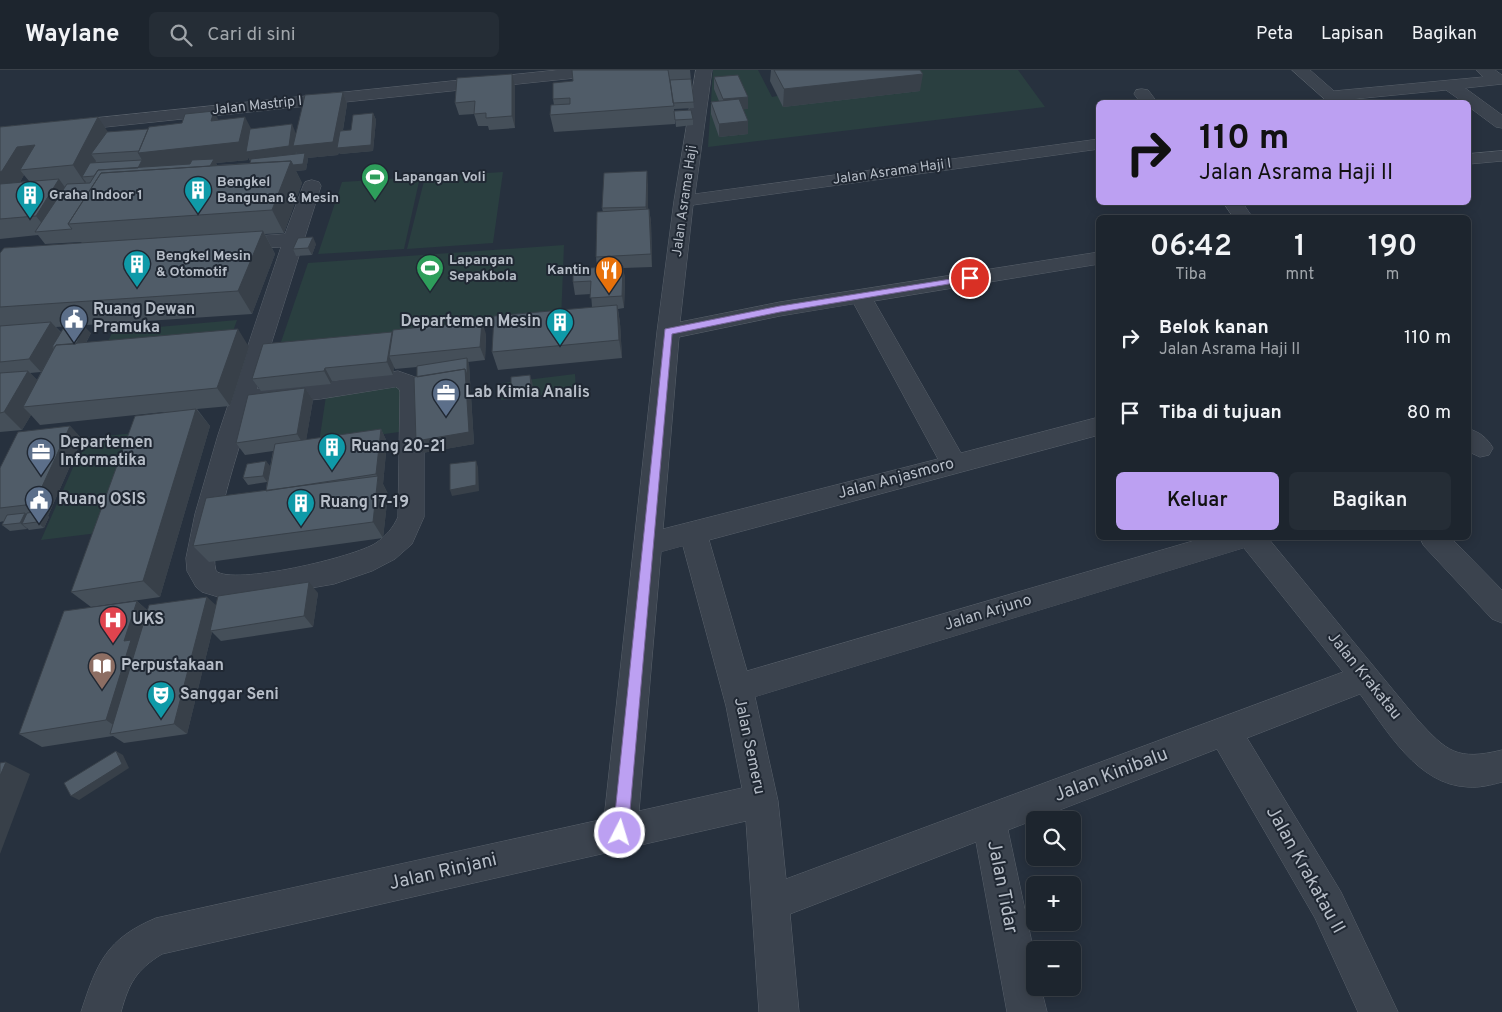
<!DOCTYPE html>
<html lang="id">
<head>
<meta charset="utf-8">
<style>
  body { margin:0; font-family:Overpass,sans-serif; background:#252d36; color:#f1f3f6; height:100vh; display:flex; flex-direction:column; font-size:19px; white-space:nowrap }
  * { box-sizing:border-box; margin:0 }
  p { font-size:16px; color:#a0a5aa }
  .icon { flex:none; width:28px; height:28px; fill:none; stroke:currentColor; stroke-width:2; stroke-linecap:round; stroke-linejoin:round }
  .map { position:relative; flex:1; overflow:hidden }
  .side { position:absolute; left:1096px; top:145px; width:375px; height:325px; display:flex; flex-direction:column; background:#1d252e; border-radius:8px; box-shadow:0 2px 12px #0003,0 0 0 1px #3b424a }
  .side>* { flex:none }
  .hud { position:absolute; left:1096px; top:30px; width:375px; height:105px; border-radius:8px; box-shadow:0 2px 12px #0003,0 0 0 1px #3b424a; background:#bca0f2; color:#111; overflow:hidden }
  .buttons { position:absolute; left:1026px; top:741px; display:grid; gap:10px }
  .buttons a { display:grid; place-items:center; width:55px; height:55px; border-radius:8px; background:#1d252e; box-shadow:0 2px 12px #0003,0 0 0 1px #3b424a; font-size:25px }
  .pin { position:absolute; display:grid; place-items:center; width:42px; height:42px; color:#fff; margin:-21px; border:2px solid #fff; border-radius:50%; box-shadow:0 1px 5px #0007 }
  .me { position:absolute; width:55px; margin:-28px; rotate:5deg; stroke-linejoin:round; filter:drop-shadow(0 0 4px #0008) }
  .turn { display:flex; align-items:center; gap:18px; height:105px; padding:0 20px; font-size:22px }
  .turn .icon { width:65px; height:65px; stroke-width:2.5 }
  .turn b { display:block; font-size:35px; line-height:42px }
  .eta { display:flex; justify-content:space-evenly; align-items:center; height:85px; text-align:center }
  .eta b { font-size:30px; font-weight:600; line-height:35px }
  .cta { display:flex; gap:10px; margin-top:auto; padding:10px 20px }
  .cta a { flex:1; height:58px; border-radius:8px; background:#bca0f2; color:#111; font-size:20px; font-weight:600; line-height:58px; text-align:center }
  .cta a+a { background:#252d36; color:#f1f3f6 }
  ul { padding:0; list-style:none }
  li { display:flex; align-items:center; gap:15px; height:75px; padding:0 20px }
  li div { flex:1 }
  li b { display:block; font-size:19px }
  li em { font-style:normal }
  header { display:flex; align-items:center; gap:30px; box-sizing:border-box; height:70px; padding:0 25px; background:#1d252e; border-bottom:1px solid #3b424a }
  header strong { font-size:24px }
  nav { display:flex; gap:28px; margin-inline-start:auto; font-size:18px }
  .search { width:350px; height:45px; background:#252d36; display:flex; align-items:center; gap:12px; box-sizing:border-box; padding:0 18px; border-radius:8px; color:#a0a5aa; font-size:19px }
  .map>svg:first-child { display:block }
</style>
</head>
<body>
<header>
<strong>Waylane</strong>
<div class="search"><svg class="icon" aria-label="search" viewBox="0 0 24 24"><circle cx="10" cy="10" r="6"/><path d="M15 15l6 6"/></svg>Cari di sini</div>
<nav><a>Peta</a><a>Lapisan</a><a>Bagikan</a></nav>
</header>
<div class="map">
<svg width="1502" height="942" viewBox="0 0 1502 942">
  <rect width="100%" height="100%" fill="#27313e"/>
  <!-- green -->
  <path fill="#2a3f40" d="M713,0H758L772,27L905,0H1018L1045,37L708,77Z
    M503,102L493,173L407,179L425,107Z
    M420,107L404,179L318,184L342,112Z
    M564,175L561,251L281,272L308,193Z
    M237,250L230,270L103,281L113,261Z
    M575,304L576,321L501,330L502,313Z
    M403,315L399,362L319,373L326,326Z
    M144,362L106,462L41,470L86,368Z"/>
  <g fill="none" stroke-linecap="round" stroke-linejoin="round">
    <!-- minor casing -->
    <g stroke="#59616b" stroke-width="1">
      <path id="minor" d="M558,0H612L610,3L604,5L0,68V58Z
        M696,0H712L695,124L1099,69V79L693,135L680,252L780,232L1099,182V194L874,231L961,383L1099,347V365L709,470L747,601L1203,468H1268L1417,649C1447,682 1457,691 1502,680V712C1491,715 1479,718 1468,717C1417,715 1387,660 1360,624L1247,668L1341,822L1398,942H1358L1315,848L1217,679L1008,760L1035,887V918H1041L1047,942H1007L976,772L790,844L799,942H759L746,751L162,884C136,900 129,913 121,942H81C97,893 106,869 156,848L604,749L657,262L674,131ZM854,234L938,389L663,459L679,267L780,246ZM683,476L726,636L742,718L639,741L661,482ZM1244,478L1343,602L786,809L778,731L755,627Z
        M1292,0H1310L1334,21L1483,7L1476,0H1495L1502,5V14L1465,18L1502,45V58L1496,57L1469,37V32H1463L1446,20L1344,30L1345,32H1328Z
        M1142,19L1148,20L1157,32H1140L1134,24L1136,20Z
        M1502,81V91L1469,94V84Z
        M312,110L319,112L321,116L257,319L320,313L398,301L418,308L424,322V447L412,474L395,489L372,501L334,514L276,524L225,529L202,522L196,517L187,501L186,488L195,444L218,365L281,177L230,180L223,178L220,174L223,170L230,168L285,164L303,116L305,112ZM396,317L399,319L400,322L398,447C393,458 386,466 376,473C355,487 233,516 216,501C207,471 242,369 252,336L320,329Z
        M1223,132H1242L1253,148H1234Z
        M1469,359C1480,362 1487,368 1493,378L1489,385L1480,387L1469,382Z
        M1420,468H1451L1502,520V553L1492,549L1424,476Z"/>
    </g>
    <!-- minor -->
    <use href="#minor" fill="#3b434e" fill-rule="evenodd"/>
  </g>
  <!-- wall -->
  <path fill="#454f59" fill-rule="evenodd" d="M572,0H690L694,38L674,39V41L693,49V55L676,57L675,49V54L554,62L550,45L554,35L553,29L573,11Z
    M771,0H920V21L783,37L770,11Z
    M714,7L748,27V39H743L748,51V64L719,67L711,44V32L719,31L714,19Z
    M515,16V58L489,60L488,56H478L474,44L459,45L455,33Z
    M343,22L347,34L343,60H351L373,43L376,50L373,81L340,84L339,82L338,85L307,88L308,89L306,100L296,101L302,113L284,163L265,164L275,184L252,244L56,257L61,262L91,263L86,273L249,277L230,336L197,339L210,356L160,527L91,537L71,522L164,342L40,355L31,345L22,360L0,362V183L82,173L81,172L45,174L38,165L0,169V57L108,62L148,59L219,50L251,59L296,63ZM248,87L250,91V93L217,95L216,93L248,90ZM24,105L29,111L20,112ZM41,302L37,310L30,303Z
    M648,114V139H649L651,152L652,197L623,198L625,209L624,238L618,239L620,253L622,288L498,300L492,282L592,237L591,224L575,225L573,212L597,197L596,187L603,142L602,138Z
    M316,174L312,185L296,186L293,179Z
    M392,262L393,264H486L485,290L468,292L469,294L474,374L422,383L416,371L417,297L395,299L394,297L393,305L332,311L331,314L261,321L252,309Z
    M532,311L533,324L513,326L511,320Z
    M305,318L313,330L306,370L381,359L387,372L383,414L388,424L383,468L209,492L193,476L266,421L267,412L248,415L243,408L266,391L270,397L273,381L245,385L236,373Z
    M70,356L82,369L48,446L49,447L44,458L29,460L27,458V459L10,461L2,455L4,451L0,452V398Z
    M318,523L313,557L221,571L212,562L187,664L124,673L113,666L42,677L19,664L137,531L147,540L216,535Z"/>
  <!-- shaded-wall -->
  <path fill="#384049" d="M512,4L515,16V58L512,46Z
    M923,4L920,21L783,37L784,19Z
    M343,22L347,34L340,78L373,43L376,50L373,81L340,84L339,82L338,85L307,88L308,89L306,100L296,101L302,113L284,163L272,140L291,91L299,89L296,82L295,89L252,94L248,87V90L216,93L221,102L149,101L146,96L139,109L135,103L142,90L138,83L245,47L254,64L292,54L297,66Z
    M748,27V39L723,41V29Z
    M214,41L223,59L211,51Z
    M98,47L110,65L91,84L96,91L89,106L82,107L86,112L85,113L73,95Z
    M748,51V64L719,67V54Z
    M35,75L20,100L24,105L16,119L0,121V102L17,77Z
    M647,101L648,114V149L646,137Z
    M59,109L72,127L48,161L36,146Z
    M649,139L651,152L652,197L651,184Z
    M263,161L275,184L252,244L238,221Z
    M313,167L316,174L312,185L308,178Z
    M623,196L625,209L624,238L622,226Z
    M617,235L620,253L622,288L619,270Z
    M482,251L486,264L485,290L480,277Z
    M51,252L62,264L52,277L54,279L41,302L29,289Z
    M85,257L91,263L81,282L75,275Z
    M238,259L249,277L230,336L217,318Z
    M392,262L398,275L389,286L394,297L393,305L387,292Z
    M467,288L469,294L474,374L422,383L416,371L465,299Z
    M325,298L332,311L331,314L324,301Z
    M28,301L45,318L23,337L31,345L22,360L4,342Z
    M530,305L532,311L533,324L531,317Z
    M305,318L313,330L305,377L297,364Z
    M196,339L210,356L160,527L143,511Z
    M70,356L82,369L48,446L49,447L44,458L37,452L42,441L34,434Z
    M381,359L387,372L383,414L388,424L383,468L373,452L378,408L376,404Z
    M266,391L271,397L267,412L263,406Z
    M476,391L478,397L479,421L452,426L450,420Z
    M25,443L32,449L22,454L27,458V459L20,453Z
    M309,512L318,523L313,557L304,546Z
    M207,527L218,537L210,561L212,562L187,664L174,654Z
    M137,531L155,547L124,662L106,650L124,571Z
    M116,681L123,685L129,698L79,730L71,726Z
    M6,692L30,704L0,784V706Z"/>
  <!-- building -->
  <path fill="#505c68" stroke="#384049" d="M572,0H668L674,36L550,45L551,35L570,34V28L553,29V13L573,11Z
    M774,0H920L923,4L784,19Z
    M512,4V46L486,48V43L474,44L475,31L455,33L457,8Z
    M738,5L748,27L723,29L714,7Z
    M691,9L694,32L673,33L670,10Z
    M343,22L333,72L293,76L305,25Z
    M739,29L748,51L719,54L711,32Z
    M691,40L693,49L675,50L674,41Z
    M214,41L211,51L245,47L239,72L138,83L149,57L182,53L185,44Z
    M373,43L371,75L337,78L340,61L351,60L353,45Z
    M98,47L73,95L20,100L35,75L17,77L2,101L0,102V57Z
    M292,54L289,76L246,82L250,59Z
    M148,59L139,81L91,84L107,62Z
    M305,83L303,94L293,95L291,91L250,93L251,89Z
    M214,89L210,96L101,103L68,154L72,159L35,162L67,114L90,113L98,100L190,94L192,90Z
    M142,90L138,98L98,100L94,106L82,107L90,93Z
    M291,91L272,140L68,154L101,103Z
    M647,101L646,137L602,138L604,103Z
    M59,109L36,146L0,149V114Z
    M649,139L651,184L596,187L597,142Z
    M263,161L238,221L0,237V183L4,178Z
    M313,167L308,178L293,179L298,168Z
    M623,196L622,226L590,228L591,211L573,212V199Z
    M617,235L619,270L492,282L494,246Z
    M482,251L480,277L389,286L393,260Z
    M51,252L29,289L0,292V256Z
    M85,257L76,274L56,275L55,277H52L63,259Z
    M238,259L217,318L23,337L56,275Z
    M392,262L387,292L325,298L324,301L252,309L263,274Z
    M467,288V305L465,299L417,307V296Z
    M465,299L469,362L416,371L414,307Z
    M28,301L4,342L0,343V303Z
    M530,305L531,317L511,320V307Z
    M305,318L297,364L236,373L248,325Z
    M196,339L143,511L71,522L135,346Z
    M70,356L34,434L0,438V398L18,362Z
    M381,359L376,404L266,421L275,374Z
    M266,391L263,406L243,408L247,394Z
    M476,391V415L450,420V394Z
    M378,406L373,452L193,476L206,428Z
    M42,441L37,452L22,454L27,443Z
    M25,443L20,453L2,455L7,445Z
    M309,512L304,546L210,561L218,526Z
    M207,527L174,654L110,664L149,535Z
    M137,531L124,571L131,570L106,650L19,664L64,541Z
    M116,681L122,694L71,726L64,713Z
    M6,692L0,706V693Z"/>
  <!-- route -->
  <path fill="#bca0f2" stroke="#7a689d" d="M970,206H973V210L780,242L672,264L628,763L625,768L620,770L615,768L613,763L665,259L780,236Z"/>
  <!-- icons -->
  <defs>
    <g id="stadium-pin" transform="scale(1.4375)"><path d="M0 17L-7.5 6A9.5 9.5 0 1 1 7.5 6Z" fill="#2e9e5b" stroke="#202833"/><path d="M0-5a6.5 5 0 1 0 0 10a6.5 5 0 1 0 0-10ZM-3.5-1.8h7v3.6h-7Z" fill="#fff"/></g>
    <g id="building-pin" transform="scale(1.4375)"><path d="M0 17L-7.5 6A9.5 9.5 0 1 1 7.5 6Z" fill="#0f9aa8" stroke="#202833"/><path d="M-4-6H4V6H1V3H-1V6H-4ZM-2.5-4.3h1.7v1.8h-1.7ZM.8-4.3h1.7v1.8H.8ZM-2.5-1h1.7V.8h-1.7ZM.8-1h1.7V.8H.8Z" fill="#fff"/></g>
    <g id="restaurant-pin" transform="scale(1.4375)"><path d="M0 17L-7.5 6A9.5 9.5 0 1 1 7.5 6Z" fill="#e8710a" stroke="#202833"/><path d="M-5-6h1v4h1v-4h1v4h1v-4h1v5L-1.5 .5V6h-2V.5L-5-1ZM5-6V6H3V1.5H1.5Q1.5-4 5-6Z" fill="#fff"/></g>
    <g id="civic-pin" transform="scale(1.4375)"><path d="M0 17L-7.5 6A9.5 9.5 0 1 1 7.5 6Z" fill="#5c6f8a" stroke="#202833"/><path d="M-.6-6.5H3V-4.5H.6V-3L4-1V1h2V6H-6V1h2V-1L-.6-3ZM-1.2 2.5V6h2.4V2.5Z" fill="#fff"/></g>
    <g id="office-pin" transform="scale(1.4375)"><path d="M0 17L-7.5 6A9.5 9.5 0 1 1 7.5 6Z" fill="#5c6f8a" stroke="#202833"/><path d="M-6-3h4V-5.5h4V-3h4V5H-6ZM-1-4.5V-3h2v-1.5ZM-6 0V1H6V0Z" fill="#fff"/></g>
    <g id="hospital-pin" transform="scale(1.4375)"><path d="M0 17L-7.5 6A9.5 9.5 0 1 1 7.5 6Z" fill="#e0444e" stroke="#202833"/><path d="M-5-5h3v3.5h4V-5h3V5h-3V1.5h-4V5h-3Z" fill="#fff"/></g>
    <g id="library-pin" transform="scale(1.4375)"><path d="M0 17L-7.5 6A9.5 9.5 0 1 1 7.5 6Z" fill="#8d6e63" stroke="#202833"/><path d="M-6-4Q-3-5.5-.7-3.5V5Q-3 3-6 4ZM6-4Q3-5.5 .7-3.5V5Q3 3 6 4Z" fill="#fff"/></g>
    <g id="theatre-pin" transform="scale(1.4375)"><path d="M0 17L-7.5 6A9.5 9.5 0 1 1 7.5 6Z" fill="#0f9aa8" stroke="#202833"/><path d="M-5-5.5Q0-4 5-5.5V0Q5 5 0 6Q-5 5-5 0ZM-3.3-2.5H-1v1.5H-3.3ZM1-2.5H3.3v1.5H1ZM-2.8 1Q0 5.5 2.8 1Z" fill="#fff"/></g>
  </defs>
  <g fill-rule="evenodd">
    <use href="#stadium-pin" x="375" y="107"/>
    <use href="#building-pin" x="198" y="120"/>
    <use href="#building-pin" x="30" y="125"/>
    <use href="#building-pin" x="137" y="194"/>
    <use href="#stadium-pin" x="430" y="198"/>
    <use href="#restaurant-pin" x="609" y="200"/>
    <use href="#civic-pin" x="74" y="249"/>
    <use href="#building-pin" x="560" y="252"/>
    <use href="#office-pin" x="446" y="323"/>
    <use href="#building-pin" x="332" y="377"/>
    <use href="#office-pin" x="41" y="382"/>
    <use href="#civic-pin" x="39" y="430"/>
    <use href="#building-pin" x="301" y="433"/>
    <use href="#hospital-pin" x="113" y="550"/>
    <use href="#library-pin" x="102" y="596"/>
    <use href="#theatre-pin" x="161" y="625"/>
  </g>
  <g text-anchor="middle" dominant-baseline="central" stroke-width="4" stroke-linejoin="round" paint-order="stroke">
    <!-- far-street labels -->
    <g font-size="14" fill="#b7bec8" stroke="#202833">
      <text transform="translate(257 36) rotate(-6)">Jalan Mastrip I</text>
      <text transform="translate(892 102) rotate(-8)">Jalan Asrama Haji I</text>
      <text transform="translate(685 131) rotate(-82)">Jalan Asrama Haji</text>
    </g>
    <!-- far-poi labels -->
    <g font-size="14" font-weight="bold" fill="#b7bec8" stroke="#202833" text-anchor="start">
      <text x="394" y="107">Lapangan Voli</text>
      <text x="217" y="112">Bengkel<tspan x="217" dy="16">Bangunan &amp; Mesin</tspan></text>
      <text x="49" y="125">Graha Indoor 1</text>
      <text x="156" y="186">Bengkel Mesin<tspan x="156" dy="16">&amp; Otomotif</tspan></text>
      <text x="449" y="190">Lapangan<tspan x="449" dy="16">Sepakbola</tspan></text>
      <text x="590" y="200" text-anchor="end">Kantin</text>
    </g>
    <!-- poi labels -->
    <g font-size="16" font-weight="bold" fill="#b7bec8" stroke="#202833" text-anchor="start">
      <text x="93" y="240">Ruang Dewan<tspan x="93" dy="18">Pramuka</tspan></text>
      <text x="541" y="252" text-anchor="end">Departemen Mesin</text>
      <text x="465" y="323">Lab Kimia Analis</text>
      <text x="60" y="373">Departemen<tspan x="60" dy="18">Informatika</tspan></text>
      <text x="351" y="377">Ruang 20-21</text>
      <text x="58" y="430">Ruang OSIS</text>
      <text x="320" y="433">Ruang 17-19</text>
      <text x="132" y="550">UKS</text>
      <text x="121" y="596">Perpustakaan</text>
      <text x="180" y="625">Sanggar Seni</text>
    </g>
    <!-- street labels -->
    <g font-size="16" fill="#b7bec8" stroke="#202833">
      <text transform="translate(896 409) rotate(-15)">Jalan Anjasmoro</text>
      <text transform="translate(988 543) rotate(-17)">Jalan Arjuno</text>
      <text transform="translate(1364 606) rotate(51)">Jalan Krakatau</text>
      <text transform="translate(749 676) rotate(78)">Jalan Semeru</text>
    </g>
    <!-- near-street labels -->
    <g font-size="19" fill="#b7bec8" stroke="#202833">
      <text transform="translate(1111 705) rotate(-21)">Jalan Kinibalu</text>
      <text transform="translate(1305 800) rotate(61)">Jalan Krakatau II</text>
      <text transform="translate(443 802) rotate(-13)">Jalan Rinjani</text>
      <text transform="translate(1002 817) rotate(79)">Jalan Tidar</text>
    </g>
  </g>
</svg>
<div class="buttons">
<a><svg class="icon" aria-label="search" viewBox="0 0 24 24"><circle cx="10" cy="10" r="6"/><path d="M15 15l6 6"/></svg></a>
<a>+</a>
<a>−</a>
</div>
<div class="pin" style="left:970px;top:208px;background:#d93025"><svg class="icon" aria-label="arrive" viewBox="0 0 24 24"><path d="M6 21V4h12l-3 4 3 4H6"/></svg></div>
<svg class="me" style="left:620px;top:763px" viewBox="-20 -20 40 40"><circle r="17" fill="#bca0f2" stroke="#fff" stroke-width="3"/><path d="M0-11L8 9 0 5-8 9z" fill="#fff"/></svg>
<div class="hud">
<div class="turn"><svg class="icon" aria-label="right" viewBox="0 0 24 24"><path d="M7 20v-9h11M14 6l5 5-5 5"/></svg><div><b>110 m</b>Jalan Asrama Haji II</div></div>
</div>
<section class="side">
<div class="eta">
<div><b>06:42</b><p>Tiba</p></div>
<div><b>1</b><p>mnt</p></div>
<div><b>190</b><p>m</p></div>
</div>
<ul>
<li><svg class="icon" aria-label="right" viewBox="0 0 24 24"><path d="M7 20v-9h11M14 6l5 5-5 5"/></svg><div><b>Belok kanan</b><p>Jalan Asrama Haji II</p></div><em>110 m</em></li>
<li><svg class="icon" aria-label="arrive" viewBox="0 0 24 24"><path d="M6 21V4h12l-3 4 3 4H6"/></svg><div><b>Tiba di tujuan</b></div><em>80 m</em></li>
</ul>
<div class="cta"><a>Keluar</a><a>Bagikan</a></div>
</section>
</div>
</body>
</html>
